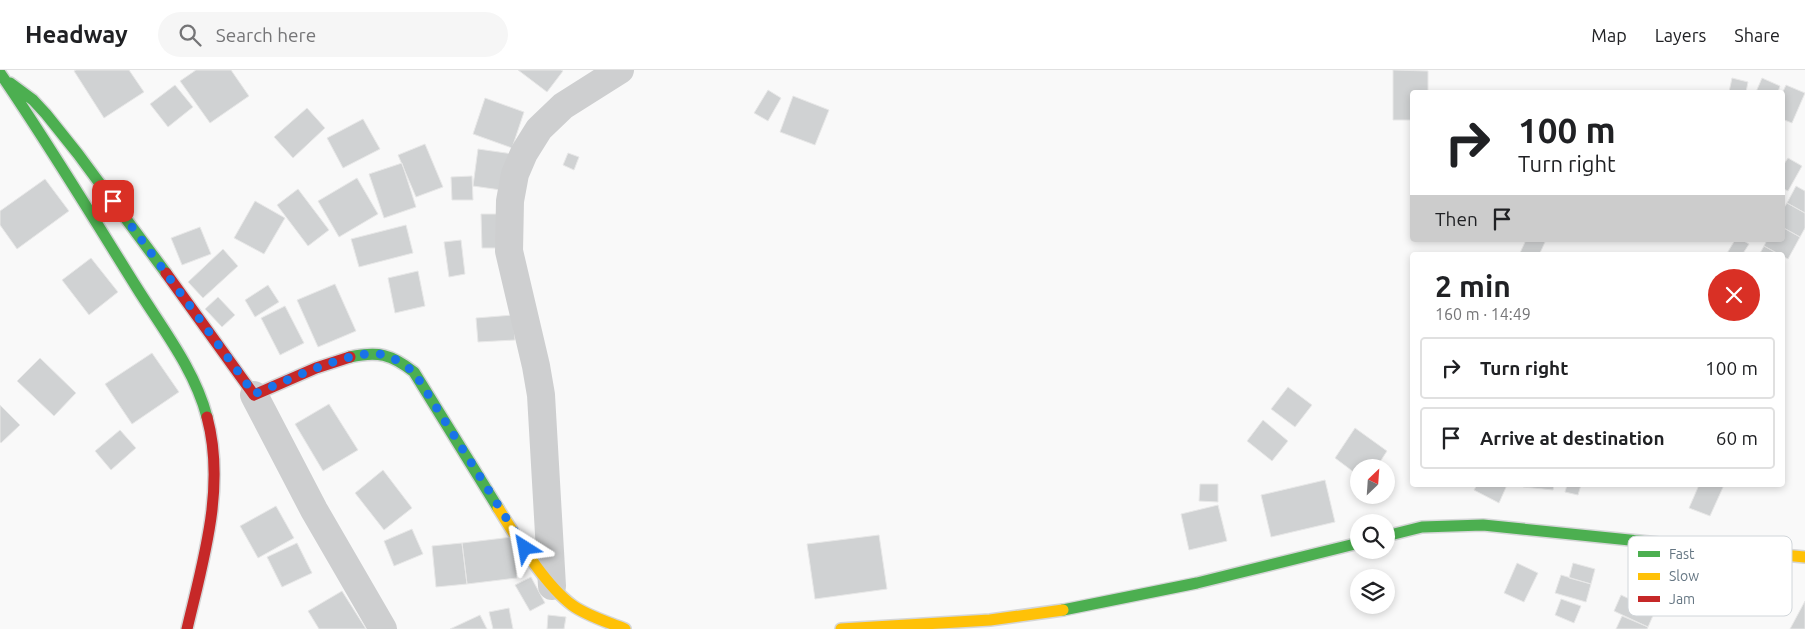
<!DOCTYPE html>
<html lang="en">
<head>
<meta charset="utf-8">
<style>
  body { margin:0; font-family:Ubuntu,sans-serif; background:#f6f6f6; color:#202124; height:100vh; display:flex; flex-direction:column; font-size:19px; white-space:nowrap }
  * { box-sizing:border-box; margin:0 }
  p { font-size:16px; color:#757577 }
  .icon { flex:none; width:28px; height:28px; fill:none; stroke:currentColor; stroke-width:2; stroke-linecap:round; stroke-linejoin:round }
  .map { position:relative; flex:1; overflow:hidden }
  .drawer { position:absolute; left:1410px; top:182px; width:375px; height:235px; display:flex; flex-direction:column; background:#fff; border-radius:5px; box-shadow:0 2px 8px #0003 }
  .drawer>* { flex:none }
  .top-card { position:absolute; left:1410px; top:20px; width:375px; height:152px; border-radius:5px; box-shadow:0 2px 8px #0003; background:#fff; color:#202124; overflow:hidden }
  .needle { width:32px; rotate:25deg }
  .buttons { position:absolute; left:1350px; top:389px; display:grid; gap:10px }
  .buttons a { display:grid; place-items:center; width:45px; height:45px; border-radius:50%; background:#fff; box-shadow:0 2px 8px #0003; font-size:25px }
  .pin { position:absolute; display:grid; place-items:center; width:42px; height:42px; color:#fff; margin:-21px; border-radius:10px; box-shadow:0 2px 8px #0006 }
  .me { position:absolute; width:55px; margin:-28px; rotate:326deg; stroke-linejoin:round; filter:drop-shadow(0 0 4px #0008) }
  .turn { display:flex; align-items:center; gap:18px; height:105px; padding:0 25px; font-size:22px }
  .turn .icon { width:65px; height:65px; stroke-width:2.5 }
  .turn b { display:block; font-size:35px; line-height:42px }
  .then { display:flex; align-items:center; height:48px; padding:0 25px; background:#0003; gap:10px; font-size:19px }
  .round { display:grid; place-items:center; flex:none; width:52px; height:52px; border-radius:26px; background:#f6f6f6 }
  .head { display:flex; align-items:center; justify-content:space-between; height:85px; padding:0 25px }
  h1 { font-size:30px; font-weight:600; line-height:38px }
  ul { padding:0; list-style:none }
  li { display:flex; align-items:center; gap:15px; height:62px; margin:0 10px 8px; padding:0 15px; border:2px solid #e0e0e0; border-radius:5px }
  li div { flex:1 }
  li b { display:block; font-size:19px }
  li em { font-style:normal }
  header { display:flex; align-items:center; gap:30px; box-sizing:border-box; height:70px; padding:0 25px; background:#fff; border-bottom:1px solid #e0e0e0 }
  header strong { font-size:24px }
  nav { display:flex; gap:28px; margin-inline-start:auto; font-size:18px }
  .search { width:350px; height:45px; background:#f6f6f6; display:flex; align-items:center; gap:12px; box-sizing:border-box; padding:0 18px; border-radius:28px; color:#757577; font-size:19px }
  .map>svg:first-child { display:block }
</style>
</head>
<body>
<header>
<strong>Headway</strong>
<div class="search"><svg class="icon" aria-label="search" viewBox="0 0 24 24"><circle cx="10" cy="10" r="6"/><path d="M15 15l6 6"/></svg>Search here</div>
<nav><a>Map</a><a>Layers</a><a>Share</a></nav>
</header>
<div class="map">
<svg width="1805" height="559" viewBox="0 0 1805 559">
  <rect width="100%" height="100%" fill="#f9f9f9"/>
  <!-- building -->
  <path fill="#d0d2d3" stroke="#e8e8e8" d="M76,0H129L144,22L104,48L74,1Z
    M196,0H231L249,26L210,53L180,11Z
    M518,0H561L563,1L547,22Z
    M1393,0L1428,1V22H1412V50H1393Z
    M1732,8L1748,12L1746,22H1729Z
    M1762,8L1780,16L1778,22H1756Z
    M175,15L193,37L168,57L150,34Z
    M1786,15L1805,23L1792,53L1782,49V24Z
    M768,20L781,28L768,51L754,43Z
    M793,26L829,40L815,75L780,62Z
    M485,28L524,42L512,78L473,64Z
    M307,38L325,58L293,88L274,67Z
    M363,49L380,79L343,98L327,68Z
    M425,74L443,117L416,127L398,85Z
    M478,79L513,84L508,121L473,116Z
    M568,83L579,87L574,100L563,95Z
    M1788,88L1802,96L1788,121L1782,118V97Z
    M402,93L416,137L384,148L369,104Z
    M472,106L473,130H452L451,107Z
    M357,108L378,144L339,167L318,131Z
    M45,109L69,141L17,179L0,155V141Z
    M1796,116L1805,121V143L1787,133Z
    M298,119L329,160L308,176L277,135Z
    M255,131L285,148L264,184L234,168Z
    M1787,133L1805,143V158L1800,167L1782,157V141Z
    M481,144H504L505,178H482Z
    M406,155L413,183L359,197L351,169Z
    M200,157L211,184L182,195L171,168Z
    M1782,157L1800,167L1788,189L1764,176L1767,170H1782Z
    M461,170L465,204L449,207L444,172Z
    M1526,170H1540L1545,172L1539,185H1519Z
    M1735,170H1742L1749,174L1742,185H1726Z
    M1764,176L1780,185H1759Z
    M223,179L238,196L203,228L188,212Z
    M91,188L118,222L89,245L62,210Z
    M418,201L425,236L395,243L388,208Z
    M335,214L356,261L318,277L297,230Z
    M268,215L279,232L255,247L245,230Z
    M218,227L235,245L222,257L205,239Z
    M285,236L304,273L280,285L261,248Z
    M513,245L515,270L478,272L476,248Z
    M152,283L179,322L132,354L105,314Z
    M40,288L76,323L54,346L17,311Z
    M1288,317L1312,335L1295,357L1271,339Z
    M329,334L358,380L323,401L295,354Z
    M0,335L20,355L1,373L0,372Z
    M1263,350L1288,371L1272,391L1247,371Z
    M1355,358L1387,381L1376,398H1359V406L1335,388Z
    M120,360L136,378L111,400L95,381Z
    M383,400L412,438L384,460L355,423Z
    M1325,410L1335,452L1271,467L1261,425Z
    M1200,414H1218V432L1199,431Z
    M1477,415H1507L1499,433L1474,420Z
    M1523,415H1554L1553,420L1523,417Z
    M1567,415H1581L1578,425L1565,422Z
    M1699,415H1724L1710,446L1689,438Z
    M1218,435L1227,471L1189,480L1181,444Z
    M276,436L294,468L258,488L240,456Z
    M412,459L423,484L394,496L384,471Z
    M879,465L887,519L815,529L807,474Z
    M512,467L517,508L467,514L462,473Z
    M297,473L312,503L282,517L267,487Z
    M462,473L467,514L436,517L432,476Z
    M1517,493L1538,503L1524,532L1504,523Z
    M1573,493L1595,499L1591,514L1569,508Z
    M1561,505L1591,514L1586,532L1555,523Z
    M531,507L545,533L530,541L515,515Z
    M342,521L366,559H319L308,541Z
    M1621,525L1655,541L1648,557L1614,541Z
    M1561,529L1581,536L1574,553L1555,545Z
    M1805,531V559H1790Z
    M509,538L513,559H493L489,542Z
    M480,545L487,559H450Z
    M548,545L566,547L564,559H547Z
    M1622,546L1648,557L1647,559H1616Z"/>
  <g fill="none" stroke-linecap="round" stroke-linejoin="round">
    <!-- fast casing -->
    <g stroke="#d5d6d7" stroke-width="14">
      <path id="fast" d="M0,3C48,73 92,146 137,218C162,258 195,300 207,347
        M10,13L33,30L46,44L78,84L166,203
        M350,287C378,281 391,284 414,302L498,438
        M1386,466L1422,457L1483,455L1718,479
        M1063,540L1197,513L1359,473"/>
    </g>
    <!-- slow casing -->
    <g stroke="#d5d6d7" stroke-width="14">
      <path id="slow" d="M498,438C517,468 544,514 572,535C587,546 608,552 625,559
        M1718,479L1805,487
        M841,559L990,550L1063,540"/>
    </g>
    <!-- jam casing -->
    <g stroke="#d5d6d7" stroke-width="14">
      <path id="jam" d="M166,203L254,325L316,298L350,287
        M187,559C203,491 226,417 207,347"/>
    </g>
    <!-- street -->
    <path stroke="#cecfd0" stroke-width="28" d="M254,325L314,440L383,559
      M552,516L541,325L536,296L509,181L510,131L515,104L524,83L539,59L563,36L620,0"/>
    <!-- fast -->
    <use href="#fast" stroke="#4caf50" stroke-width="11"/>
    <!-- slow -->
    <use href="#slow" stroke="#ffc107" stroke-width="11"/>
    <!-- jam -->
    <use href="#jam" stroke="#c62828" stroke-width="11"/>
  </g>
  <g fill="none" stroke-linecap="round" stroke-linejoin="round">
    <!-- route -->
    <path stroke="#1a73e8" stroke-width="9" stroke-dasharray="0 16.2" d="M113,131L234,296L254,324C285,312 348,280 379,284C392,285 404,295 414,302L525,478"/>
  </g>
  <!-- legend -->
  <rect x="1628" y="466" width="164" height="80" rx="8" fill="#fff" stroke="#d1d6da" stroke-width="1"/>
  <rect x="1638" y="481" width="22" height="6" fill="#4caf50"/>
  <rect x="1638" y="503" width="22" height="7" fill="#ffc107"/>
  <rect x="1638" y="526" width="22" height="6" fill="#c62828"/>
  <g font-size="14" fill="#657683">
    <text x="1669" y="489">Fast</text>
    <text x="1669" y="511">Slow</text>
    <text x="1669" y="534">Jam</text>
  </g>
</svg>
<div class="buttons">
<a><svg class="needle" viewBox="-14 -14 28 28"><path d="M0-13l5 13h-10z" fill="#e53935"/><path d="M0 13l5-13h-10z" fill="#757577"/></svg></a>
<a><svg class="icon" aria-label="search" viewBox="0 0 24 24"><circle cx="10" cy="10" r="6"/><path d="M15 15l6 6"/></svg></a>
<a><svg class="icon" aria-label="layers" viewBox="0 0 24 24"><path d="M12 4l9 5-9 5-9-5zM3 14l9 5 9-5"/></svg></a>
</div>
<div class="pin" style="left:113px;top:131px;background:#d93025"><svg class="icon" aria-label="arrive" viewBox="0 0 24 24"><path d="M6 21V4h12l-3 4 3 4H6"/></svg></div>
<svg class="me" style="left:525px;top:478px" viewBox="-20 -20 40 40"><path d="M0-17L14 15 0 8-14 15z" fill="#1a73e8" stroke="#fff" stroke-width="4"/></svg>
<div class="top-card">
<div class="turn"><svg class="icon" aria-label="right" viewBox="0 0 24 24"><path d="M7 20v-9h11M14 6l5 5-5 5"/></svg><div><b>100 m</b>Turn right</div></div>
<div class="then">Then<svg class="icon" aria-label="arrive" viewBox="0 0 24 24"><path d="M6 21V4h12l-3 4 3 4H6"/></svg></div>
</div>
<section class="drawer">
<div class="head"><div><h1>2 min</h1><p>160 m · 14:49</p></div><a class="round" style="background:#d93025;color:#fff"><svg class="icon" aria-label="close" viewBox="0 0 24 24"><path d="M6 6l12 12M18 6L6 18"/></svg></a></div>
<ul>
<li><svg class="icon" aria-label="right" viewBox="0 0 24 24"><path d="M7 20v-9h11M14 6l5 5-5 5"/></svg><div><b>Turn right</b></div><em>100 m</em></li>
<li><svg class="icon" aria-label="arrive" viewBox="0 0 24 24"><path d="M6 21V4h12l-3 4 3 4H6"/></svg><div><b>Arrive at destination</b></div><em>60 m</em></li>
</ul>
</section>
</div>
</body>
</html>
